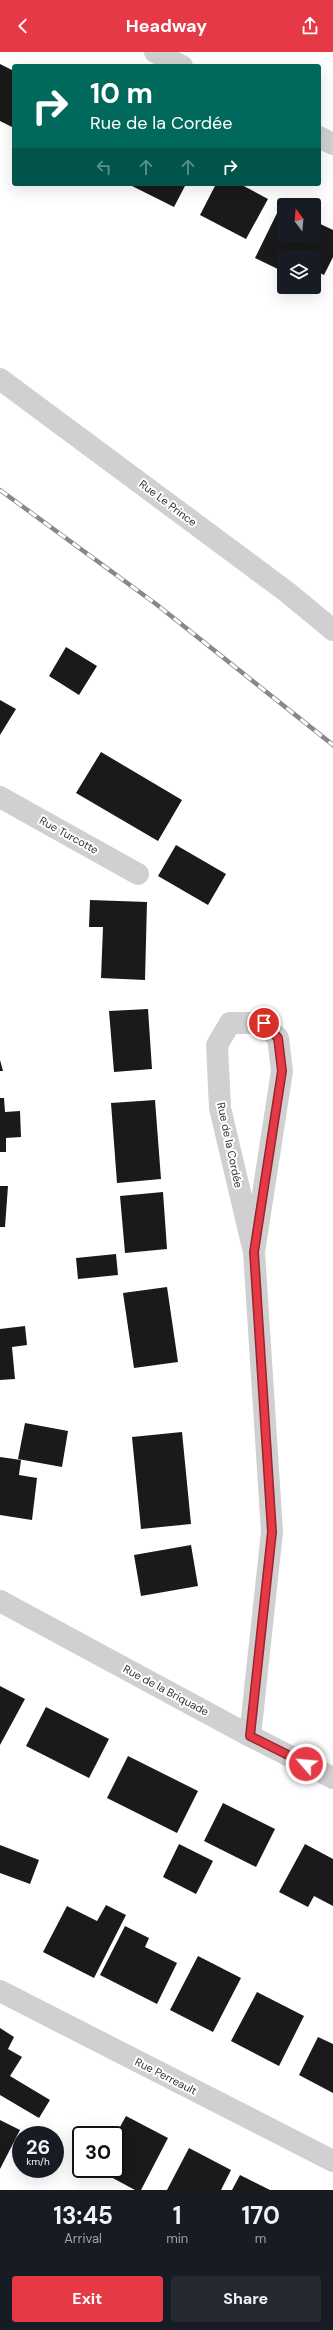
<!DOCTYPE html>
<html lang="en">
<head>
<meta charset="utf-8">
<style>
  body { margin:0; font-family:"DM Sans",sans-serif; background:#242831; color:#f1f3f6; height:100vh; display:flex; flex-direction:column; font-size:15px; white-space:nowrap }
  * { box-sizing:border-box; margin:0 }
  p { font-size:13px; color:#9ea1a6 }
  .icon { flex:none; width:22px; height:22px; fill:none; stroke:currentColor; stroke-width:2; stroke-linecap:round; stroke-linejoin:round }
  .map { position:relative; height:2138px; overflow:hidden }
  .panel { display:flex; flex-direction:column; background:#171b24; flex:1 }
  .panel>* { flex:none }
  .guide { position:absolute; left:12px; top:12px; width:309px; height:122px; border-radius:4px; box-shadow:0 4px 16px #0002; background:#00695c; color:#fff; overflow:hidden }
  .needle { width:26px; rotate:344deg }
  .buttons { position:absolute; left:277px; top:146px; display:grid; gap:8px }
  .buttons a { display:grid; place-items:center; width:44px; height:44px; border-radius:4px; background:#171b24; box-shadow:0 4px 16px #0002; font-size:20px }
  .speed { position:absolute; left:12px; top:2074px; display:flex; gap:8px; font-size:20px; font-weight:700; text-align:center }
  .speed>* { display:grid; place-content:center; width:52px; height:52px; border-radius:50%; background:#171b24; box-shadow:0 4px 16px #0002; line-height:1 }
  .speed small { font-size:10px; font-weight:400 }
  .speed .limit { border:2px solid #111; border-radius:6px; background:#fff; color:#111 }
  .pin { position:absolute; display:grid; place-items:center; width:34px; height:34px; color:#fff; margin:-17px; border:2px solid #fff; border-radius:50%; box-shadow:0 1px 4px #0007 }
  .me { position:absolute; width:44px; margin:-22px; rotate:297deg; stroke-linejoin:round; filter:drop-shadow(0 0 3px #0008) }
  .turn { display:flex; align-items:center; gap:14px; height:84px; padding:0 12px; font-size:18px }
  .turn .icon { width:52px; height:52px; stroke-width:2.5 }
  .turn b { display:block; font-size:28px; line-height:34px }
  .lanes { display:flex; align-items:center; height:38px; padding:0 12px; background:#0003; justify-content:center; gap:20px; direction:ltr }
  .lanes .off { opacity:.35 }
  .eta { display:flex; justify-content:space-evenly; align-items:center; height:68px; text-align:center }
  .eta b { font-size:24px; font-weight:700; line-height:28px }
  .action { display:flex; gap:8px; margin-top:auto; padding:8px 12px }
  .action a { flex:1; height:46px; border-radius:4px; background:#e63946; color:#fff; font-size:16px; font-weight:700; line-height:46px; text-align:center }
  .action a+a { background:#242831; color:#f1f3f6 }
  header { display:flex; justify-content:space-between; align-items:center; height:52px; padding:0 12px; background:#e63946; color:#fff; font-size:18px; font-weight:700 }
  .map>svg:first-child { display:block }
</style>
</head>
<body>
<header><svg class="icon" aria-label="back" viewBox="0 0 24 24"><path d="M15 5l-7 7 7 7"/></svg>Headway<svg class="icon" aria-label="share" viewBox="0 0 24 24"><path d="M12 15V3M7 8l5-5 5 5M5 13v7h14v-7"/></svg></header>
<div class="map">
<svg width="333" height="2138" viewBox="0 0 333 2138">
  <rect width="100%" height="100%" fill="#fff"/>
  <!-- building -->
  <path fill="#1a1a1a" d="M0,12L14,19V76L0,69Z
    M128,132H186L174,155Z
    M216,132H240L268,147L246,187L200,163Z
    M281,153L284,154V183H314V169L333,178V205L324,223L314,218V205H284V220L255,206Z
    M66,595L97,614L79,643L49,624Z
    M0,648L16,657L0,683Z
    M101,700L182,748L158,789L76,741Z
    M176,793L226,822L208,853L158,824Z
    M90,848L147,850L145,928L101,926L103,875H89Z
    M148,957L152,1017L114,1020L109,959Z
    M0,1008L3,1019H0Z
    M0,1046H4L5,1060L20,1059L21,1085L6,1086V1100H0Z
    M155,1048L161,1127L117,1131L111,1051Z
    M0,1134H8L5,1175H0Z
    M163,1140L167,1197L125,1201L120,1144Z
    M116,1202L118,1223L78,1227L76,1206Z
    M167,1235L178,1310L134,1316L123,1241Z
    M25,1274L27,1293L12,1295L15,1327L0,1328V1277Z
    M25,1371L68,1379L62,1415L18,1407Z
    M182,1380L191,1472L141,1477L132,1385Z
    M0,1405L21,1408L19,1423L37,1426L32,1468L0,1463Z
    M191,1493L198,1534L141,1544L134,1503Z
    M0,1634L25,1647L0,1693Z
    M46,1655L109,1687L89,1726L26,1694Z
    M128,1704L198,1739L177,1781L107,1746Z
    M223,1751L275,1777L256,1815L204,1789Z
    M179,1792L213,1809L196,1842L163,1825Z
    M305,1792L333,1807V1854L314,1844L308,1855L279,1840Z
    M0,1793L39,1808L30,1832L0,1821Z
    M106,1853L126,1863L94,1926L43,1900L67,1854L97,1869Z
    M125,1874L149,1886L145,1895L177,1911L157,1952L100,1923Z
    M198,1904L241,1926L213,1980L170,1958Z
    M257,1940L304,1964L279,2014L231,1989Z
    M0,1976L14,1985L8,1997L22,2005L10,2024L50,2048L39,2066L0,2043Z
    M318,1985L333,1992V2041L299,2023Z
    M126,2064L168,2086L141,2138H135L96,2117H115V2084Z
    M0,2068L20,2078L0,2117Z
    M189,2096L231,2118L221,2138H167Z
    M240,2123L270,2138H232Z"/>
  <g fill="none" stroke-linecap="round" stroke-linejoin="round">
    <!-- street -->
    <path stroke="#d0d0d0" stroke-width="22" d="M155,0L182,14
      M319,85L333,92
      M0,327L287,540L333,578
      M0,745L138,822
      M0,1549L250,1684L333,1726
      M250,1684L272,1480L254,1200L220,1056L217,993L230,971H264L278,986L282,1019L254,1200
      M0,1939L333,2109"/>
    <!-- rail casing -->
    <g stroke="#888" stroke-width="4.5">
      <path id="rail" d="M0,438L156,552L333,693"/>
    </g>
    <!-- rail -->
    <use href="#rail" stroke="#fff" stroke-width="3" stroke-dasharray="9" stroke-linecap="butt"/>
  </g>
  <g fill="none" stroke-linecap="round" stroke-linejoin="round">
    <!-- route casing -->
    <g stroke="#96252e" stroke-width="10">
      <path id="route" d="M264,971L278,986L282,1019L254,1200L272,1480L250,1684L306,1712"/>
    </g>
    <!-- route -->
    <use href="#route" stroke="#e63946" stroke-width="7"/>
  </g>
  <g text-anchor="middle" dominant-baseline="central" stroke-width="4" stroke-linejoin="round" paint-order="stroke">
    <!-- street labels -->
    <g font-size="11" fill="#333" stroke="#fff">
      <text transform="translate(168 451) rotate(37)">Rue Le Prince</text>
      <text transform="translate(69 783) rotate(29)">Rue Turcotte</text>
      <text transform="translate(230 1093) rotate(78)">Rue de la Cordée</text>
      <text transform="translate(166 1638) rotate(28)">Rue de la Briquade</text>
      <text transform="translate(166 2024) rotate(27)">Rue Perreault</text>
    </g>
  </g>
</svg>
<div class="buttons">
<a><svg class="needle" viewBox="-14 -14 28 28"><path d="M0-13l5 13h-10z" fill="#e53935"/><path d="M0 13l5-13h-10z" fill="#9ea1a6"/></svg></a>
<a><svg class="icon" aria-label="layers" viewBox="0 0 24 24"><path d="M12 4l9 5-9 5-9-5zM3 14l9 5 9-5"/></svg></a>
</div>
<div class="speed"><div>26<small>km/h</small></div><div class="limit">30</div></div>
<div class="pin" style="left:264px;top:971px;background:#d93025"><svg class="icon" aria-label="arrive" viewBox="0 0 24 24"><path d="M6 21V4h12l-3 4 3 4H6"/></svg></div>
<svg class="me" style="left:306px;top:1712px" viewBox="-20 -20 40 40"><circle r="17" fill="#e63946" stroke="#fff" stroke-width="3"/><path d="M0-11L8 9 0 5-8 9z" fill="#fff"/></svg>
<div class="guide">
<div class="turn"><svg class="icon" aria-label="right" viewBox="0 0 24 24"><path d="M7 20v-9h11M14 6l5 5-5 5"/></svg><div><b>10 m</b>Rue de la Cordée</div></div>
<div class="lanes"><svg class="icon off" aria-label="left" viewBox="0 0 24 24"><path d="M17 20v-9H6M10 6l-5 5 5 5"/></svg><svg class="icon off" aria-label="ahead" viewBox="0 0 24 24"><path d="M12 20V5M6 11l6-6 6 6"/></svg><svg class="icon off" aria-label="ahead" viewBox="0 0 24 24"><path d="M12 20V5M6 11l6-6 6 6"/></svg><svg class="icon" aria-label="right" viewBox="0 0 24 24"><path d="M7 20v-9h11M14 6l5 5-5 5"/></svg></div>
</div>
</div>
<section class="panel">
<div class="eta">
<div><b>13:45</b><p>Arrival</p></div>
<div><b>1</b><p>min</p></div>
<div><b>170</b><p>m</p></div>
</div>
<div class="action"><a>Exit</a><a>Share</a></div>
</section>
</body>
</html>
